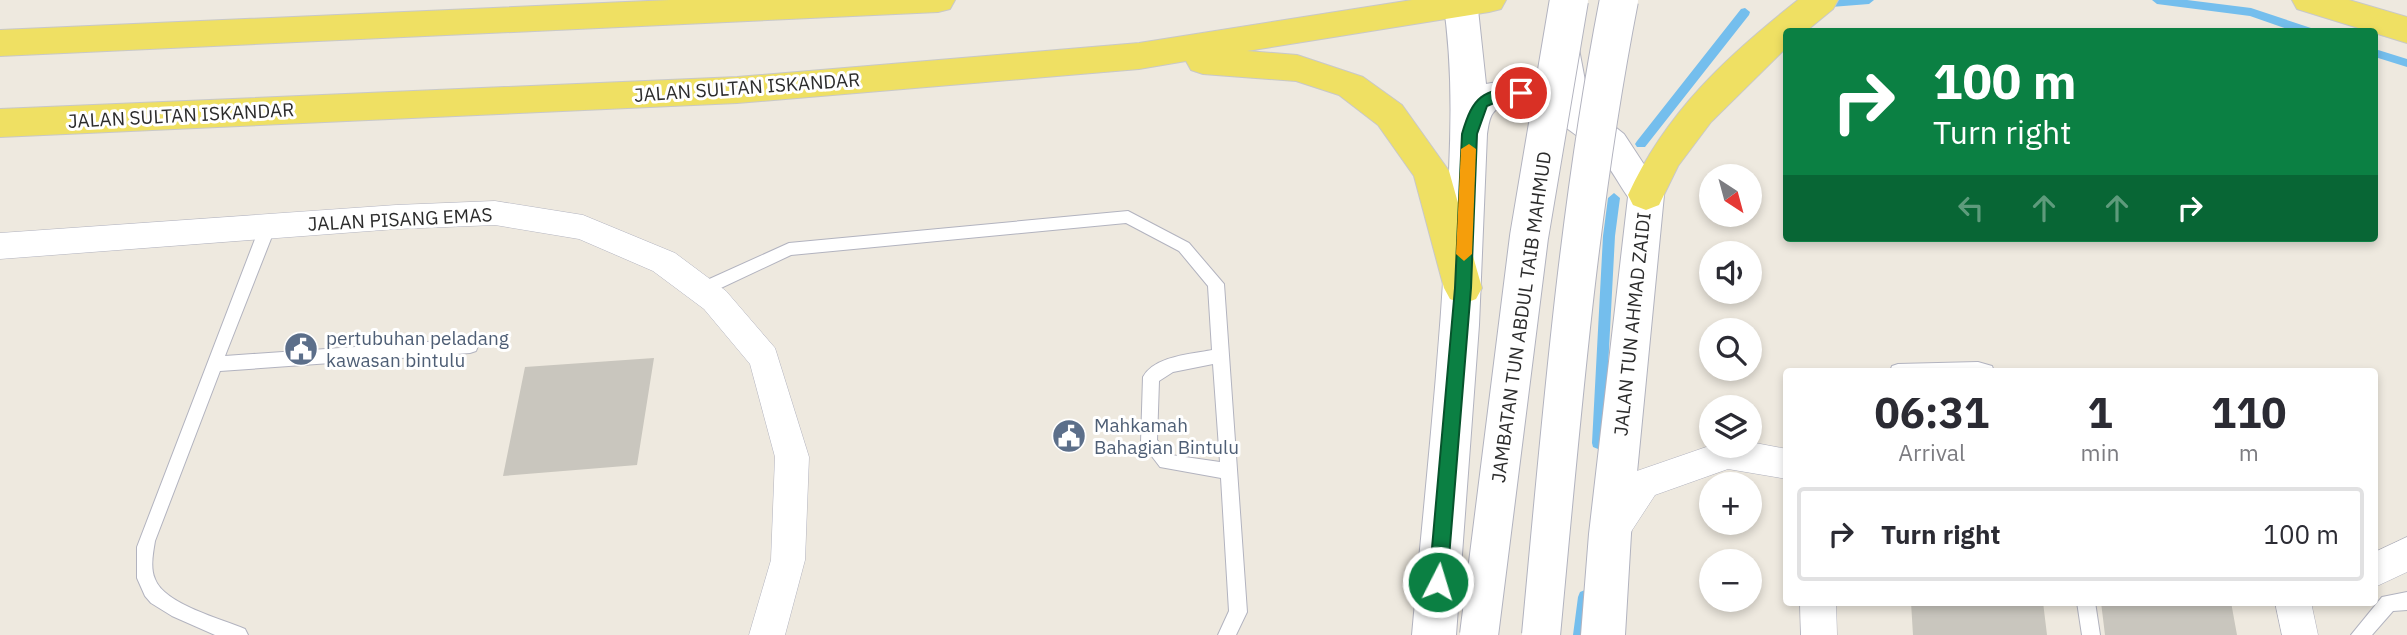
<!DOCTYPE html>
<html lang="en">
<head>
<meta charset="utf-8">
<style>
  body { margin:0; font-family:"IBM Plex Sans",sans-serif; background:#f7f7f7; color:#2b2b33; height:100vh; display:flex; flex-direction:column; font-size:26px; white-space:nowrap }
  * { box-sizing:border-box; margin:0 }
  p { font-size:23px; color:#7c7c81 }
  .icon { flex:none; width:38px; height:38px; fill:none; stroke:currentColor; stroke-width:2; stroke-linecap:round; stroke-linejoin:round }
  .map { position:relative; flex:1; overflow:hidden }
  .sheet { position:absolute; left:1783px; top:368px; width:595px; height:238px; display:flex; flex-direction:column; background:#fff; border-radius:7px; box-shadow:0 4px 10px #0003 }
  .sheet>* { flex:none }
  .top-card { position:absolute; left:1783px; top:28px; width:595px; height:214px; border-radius:7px; box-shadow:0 4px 10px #0003; background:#0b8043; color:#fff; overflow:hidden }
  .needle { width:46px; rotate:144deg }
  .tools { position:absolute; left:1699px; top:164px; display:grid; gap:14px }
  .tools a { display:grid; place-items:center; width:63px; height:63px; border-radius:50%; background:#fff; box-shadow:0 4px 10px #0003; font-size:35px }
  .pin { position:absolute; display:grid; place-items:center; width:60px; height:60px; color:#fff; margin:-30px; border:4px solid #fff; border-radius:50%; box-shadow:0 2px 7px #0007 }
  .me { position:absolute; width:77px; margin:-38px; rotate:5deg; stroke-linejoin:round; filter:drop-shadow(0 0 5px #0008) }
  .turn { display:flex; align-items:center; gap:24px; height:147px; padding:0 35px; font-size:32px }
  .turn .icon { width:91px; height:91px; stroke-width:2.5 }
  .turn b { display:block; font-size:49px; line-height:60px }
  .lanes { display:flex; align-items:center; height:66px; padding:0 35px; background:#0003; justify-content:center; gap:35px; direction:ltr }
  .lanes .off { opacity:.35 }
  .eta { display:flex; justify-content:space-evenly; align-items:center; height:119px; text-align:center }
  .eta b { font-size:42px; font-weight:700; line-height:49px }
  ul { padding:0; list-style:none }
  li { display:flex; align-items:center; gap:21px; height:94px; margin:0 14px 10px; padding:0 21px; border:4px solid #e1e1e2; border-radius:7px }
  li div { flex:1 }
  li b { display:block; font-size:26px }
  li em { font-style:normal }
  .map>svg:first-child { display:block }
</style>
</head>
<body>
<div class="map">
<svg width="2407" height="635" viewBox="0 0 2407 635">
  <rect width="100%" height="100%" fill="#eee9df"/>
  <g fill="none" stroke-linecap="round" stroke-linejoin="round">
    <!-- stream -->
    <path fill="#74beed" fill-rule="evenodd" d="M1836,0H1874L1869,4L1831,7L1830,4L1831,1Z
      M2152,0H2187L2251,8L2314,29L2315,32H2296L2250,16L2157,4Z
      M1745,8L1750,12L1749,15L1645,147H1637L1635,144L1637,141L1741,9Z
      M2375,49L2407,59V67L2375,57Z
      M1614,193L1620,198L1615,236L1604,443L1603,447L1598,449L1593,447L1592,443L1603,236L1608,198Z
      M1585,590L1590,592L1592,597L1587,635H1573L1578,597L1580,592Z"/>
  </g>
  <!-- building -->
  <path fill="#c9c6be" d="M654,358L637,465L503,476L525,367Z
    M1911,602H2043L2047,635H1913Z
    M2101,602H2231L2237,635H2105Z"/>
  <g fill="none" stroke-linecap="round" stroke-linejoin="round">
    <!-- service casing -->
    <g stroke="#b2b3bf" stroke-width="2">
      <path id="service" d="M1128,211L1189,243L1224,284L1247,612L1236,635H1218L1229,611L1221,478L1160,467L1141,442L1143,377C1154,356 1192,354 1212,350L1208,286L1179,251L1126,223L791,255L706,295H696L693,290L696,285L789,243ZM1213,364L1220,462L1171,455L1157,440L1159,381L1173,372Z
        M268,220L273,222L276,226L225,356L470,339L476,341L478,346L476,351L470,353L220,371L155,541C153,553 150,568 155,579C164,604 222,619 245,629L248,635H215L172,616L151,603L145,596L137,578V547L260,226L263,222Z
        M1978,362L1992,366L1994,371H1890L1892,366L1898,364Z
        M2407,592V610L2393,611L2372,635H2351L2382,597Z
        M2077,602H2095L2100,635H2082Z"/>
    </g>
    <!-- minor casing -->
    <g stroke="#b2b3bf" stroke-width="1">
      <path id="minor" d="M495,201L583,215L675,253L726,291L775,348L809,457L805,560L785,635H749L771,560L775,457L750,364L704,309L653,271L579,239L495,225L396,229L0,259V233L396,205Z
        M1750,442L1787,449V479L1728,469L1655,495L1623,544L1611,549L1599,544L1594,533L1631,473L1712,445L1750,446Z
        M2407,537V572L2375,587V552Z
        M1800,602H1836L1837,635H1801Z
        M2275,602H2311L2318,635H2282Z"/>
    </g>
    <!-- secondary casing -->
    <g stroke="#b2b3bf" stroke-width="2">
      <path id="secondary" d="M1443,0H1477L1486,84L1514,79L1552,89L1545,49L1550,40L1562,36L1574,40L1579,49L1590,107L1624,134L1664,195L1631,534L1625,635H1581L1589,534L1628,197C1618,183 1609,164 1596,152C1580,136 1514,84 1493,113C1489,118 1488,128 1487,134L1479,325L1456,635H1412C1424,501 1439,367 1446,233C1450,155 1455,78 1443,0Z"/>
    </g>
    <!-- primary casing -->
    <g stroke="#c8c8c8" stroke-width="2">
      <path id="primary" d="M670,0H955L950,9L938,12L0,56V30Z
        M1412,0H1506L1501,9L1489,12L1247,51L1297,55L1363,77L1402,105L1449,171L1482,288L1476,299L1463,304L1450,299L1444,288L1414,176L1378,125L1339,95L1296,81L1203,74L1191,70L1186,61L1139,69L737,103L0,137V109L737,77L1139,43Z
        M1798,0H1838L1833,9L1805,32H1787V47L1711,122L1678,166L1659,205L1646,210L1633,205L1628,195C1666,112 1727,56 1798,0Z
        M2292,0H2349L2407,17V43L2297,9Z"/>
    </g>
    <!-- service -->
    <use href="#service" fill="#fff" fill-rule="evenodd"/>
    <!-- minor -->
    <use href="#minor" fill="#fff" fill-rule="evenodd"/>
    <!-- secondary -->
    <use href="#secondary" fill="#fff" fill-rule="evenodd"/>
    <!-- primary -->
    <use href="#primary" fill="#efe063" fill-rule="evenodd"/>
    <!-- secondary-bridge casing -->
    <g stroke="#b2b3bf" stroke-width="40" stroke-linecap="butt">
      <path id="secondary-bridge" d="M1479,635L1529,237L1569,0
        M1541,635C1561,422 1578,210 1619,0"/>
    </g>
    <!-- secondary-bridge -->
    <use href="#secondary-bridge" stroke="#fff" stroke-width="38"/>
  </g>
  <!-- route -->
  <path fill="#0b8043" stroke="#07532c" stroke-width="2" d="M1521,87L1528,93L1526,97L1501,100L1487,106L1477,134L1471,288L1447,582L1445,588L1438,590L1432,588L1429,582L1455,288L1462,134C1473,96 1482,90 1521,87Z"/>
  <!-- slow -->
  <path fill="#f59e0b" d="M1469,144L1476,149L1472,254L1464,261L1456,254L1461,149Z"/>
  <!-- icons -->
  <defs>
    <g id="civic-disc" transform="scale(1.75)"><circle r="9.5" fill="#5c6f8a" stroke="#fff"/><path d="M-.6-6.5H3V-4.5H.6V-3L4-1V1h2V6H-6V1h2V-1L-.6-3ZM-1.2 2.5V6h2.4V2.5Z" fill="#fff"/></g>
  </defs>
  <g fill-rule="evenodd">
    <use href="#civic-disc" x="301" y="349"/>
    <use href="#civic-disc" x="1069" y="436"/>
  </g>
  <g text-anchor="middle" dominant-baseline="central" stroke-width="6" stroke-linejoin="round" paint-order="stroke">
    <!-- street labels -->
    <g font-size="19" fill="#2c2c2c" stroke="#fff">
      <text transform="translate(747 87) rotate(-4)">JALAN SULTAN ISKANDAR</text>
      <text transform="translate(181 115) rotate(-3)">JALAN SULTAN ISKANDAR</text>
      <text transform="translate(400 219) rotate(-3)">JALAN PISANG EMAS</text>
      <text transform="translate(1521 317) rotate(-82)">JAMBATAN TUN ABDUL TAIB MAHMUD</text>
      <text transform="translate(1632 324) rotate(-84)">JALAN TUN AHMAD ZAIDI</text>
    </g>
    <!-- service labels -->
    <g font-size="19" fill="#4e5e75" stroke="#fff" text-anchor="start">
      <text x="326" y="338">pertubuhan peladang<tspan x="326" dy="22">kawasan bintulu</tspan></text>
      <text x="1094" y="425">Mahkamah<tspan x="1094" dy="22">Bahagian Bintulu</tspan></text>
    </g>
  </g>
</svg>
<div class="tools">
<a><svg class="needle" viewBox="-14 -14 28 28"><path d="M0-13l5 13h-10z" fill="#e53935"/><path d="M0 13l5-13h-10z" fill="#7c7c81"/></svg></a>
<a><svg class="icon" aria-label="sound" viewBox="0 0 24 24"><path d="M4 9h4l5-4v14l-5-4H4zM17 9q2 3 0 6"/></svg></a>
<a><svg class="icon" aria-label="search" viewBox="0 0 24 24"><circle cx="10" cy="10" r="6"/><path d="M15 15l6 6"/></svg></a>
<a><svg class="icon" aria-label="layers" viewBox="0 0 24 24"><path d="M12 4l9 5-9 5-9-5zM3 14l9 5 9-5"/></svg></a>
<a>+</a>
<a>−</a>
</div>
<div class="pin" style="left:1521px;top:93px;background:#d93025"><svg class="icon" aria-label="arrive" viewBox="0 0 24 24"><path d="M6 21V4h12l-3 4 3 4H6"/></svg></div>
<svg class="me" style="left:1438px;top:582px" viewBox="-20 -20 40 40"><circle r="17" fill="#0b8043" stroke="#fff" stroke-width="3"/><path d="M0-11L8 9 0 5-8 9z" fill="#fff"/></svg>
<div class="top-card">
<div class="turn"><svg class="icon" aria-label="right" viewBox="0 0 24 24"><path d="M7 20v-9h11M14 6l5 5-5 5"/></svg><div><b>100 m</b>Turn right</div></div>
<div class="lanes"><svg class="icon off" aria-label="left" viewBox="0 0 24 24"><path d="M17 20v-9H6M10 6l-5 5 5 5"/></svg><svg class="icon off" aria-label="ahead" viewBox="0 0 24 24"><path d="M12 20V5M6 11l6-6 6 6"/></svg><svg class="icon off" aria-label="ahead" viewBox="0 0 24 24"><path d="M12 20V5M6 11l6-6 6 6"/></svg><svg class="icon" aria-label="right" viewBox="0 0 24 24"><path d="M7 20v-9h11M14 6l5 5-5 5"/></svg></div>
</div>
<section class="sheet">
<div class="eta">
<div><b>06:31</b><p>Arrival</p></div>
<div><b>1</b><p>min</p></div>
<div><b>110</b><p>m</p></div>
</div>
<ul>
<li><svg class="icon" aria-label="right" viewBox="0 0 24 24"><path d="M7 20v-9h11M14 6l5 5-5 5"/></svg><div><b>Turn right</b></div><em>100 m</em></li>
</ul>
</section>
</div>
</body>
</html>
